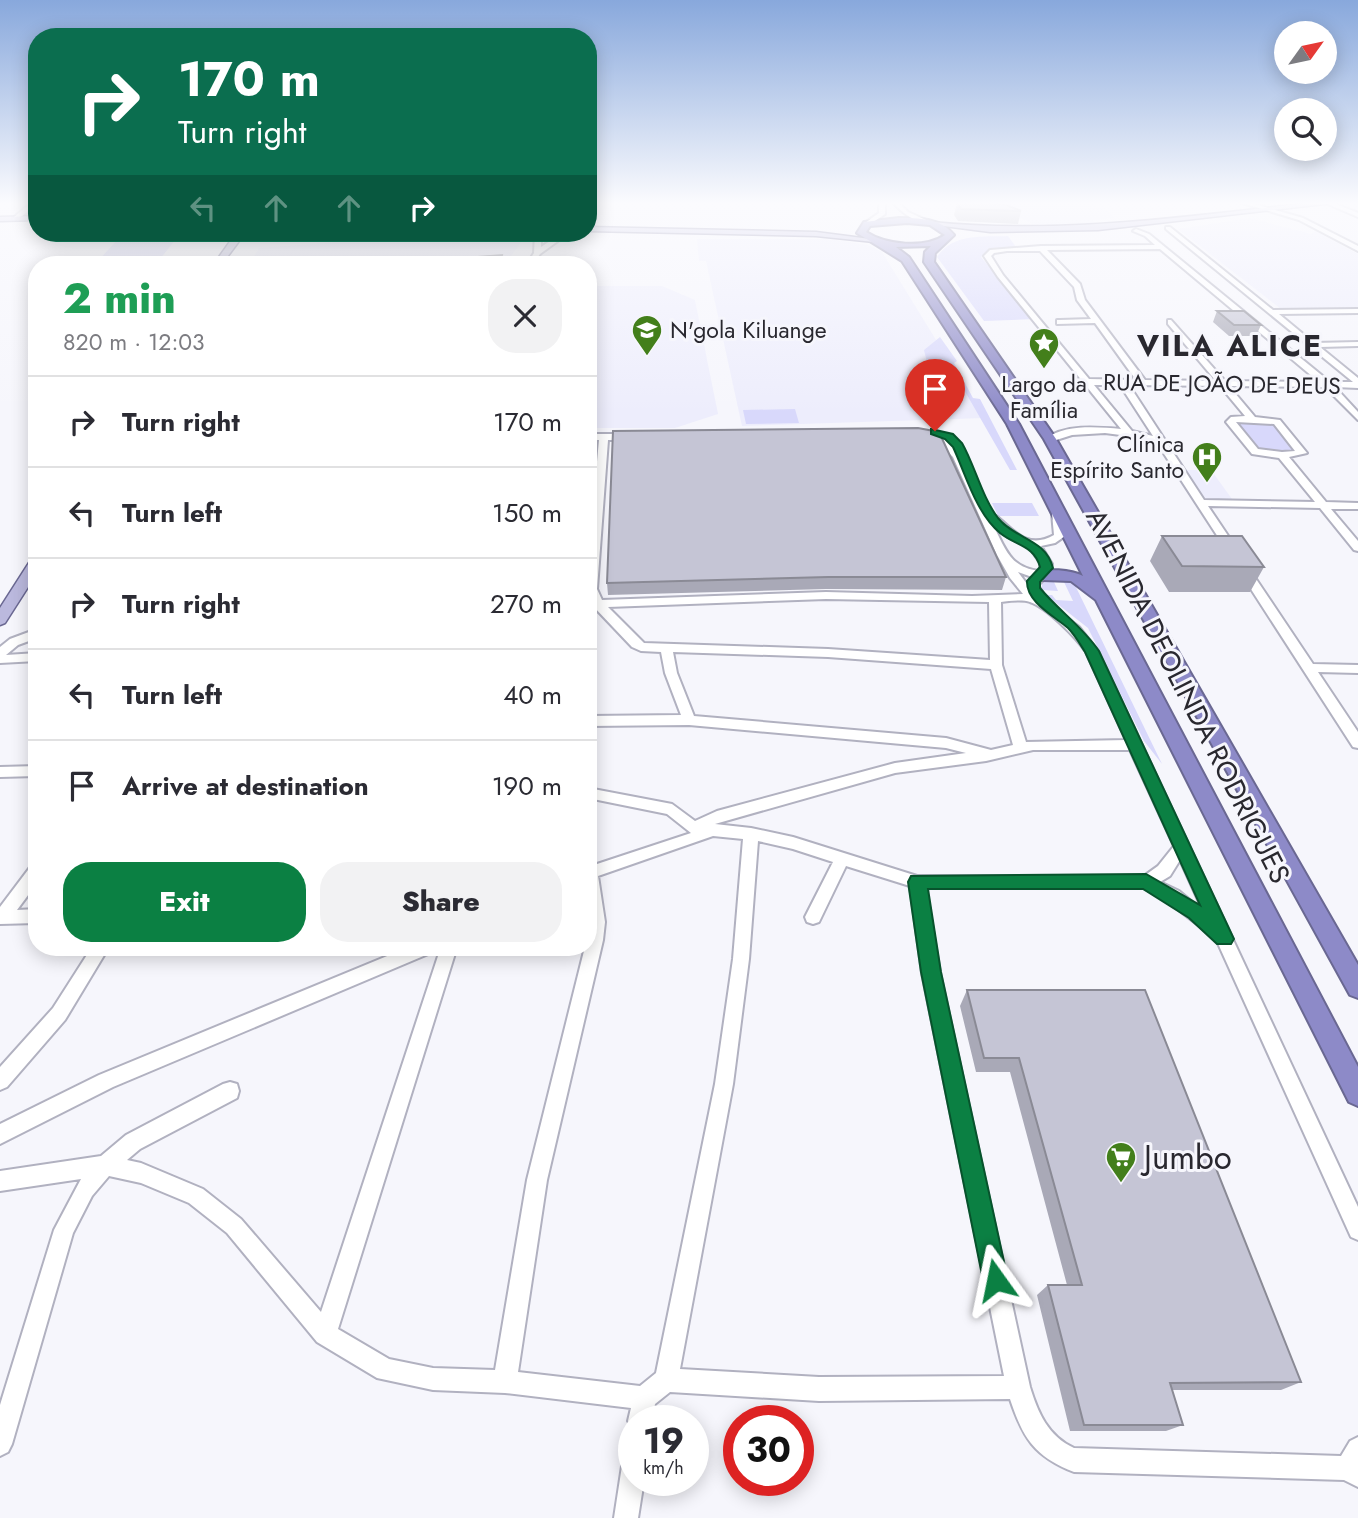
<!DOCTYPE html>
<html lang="en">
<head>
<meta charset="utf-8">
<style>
  body { margin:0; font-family:Jost,sans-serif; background:#f2f2f3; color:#2b2b33; height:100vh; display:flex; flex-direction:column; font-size:26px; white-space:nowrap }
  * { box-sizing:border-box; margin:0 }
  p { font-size:23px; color:#7c7c81 }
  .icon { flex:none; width:38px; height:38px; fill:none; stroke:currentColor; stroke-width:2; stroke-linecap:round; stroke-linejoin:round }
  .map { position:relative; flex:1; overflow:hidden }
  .sheet { position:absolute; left:28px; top:256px; width:569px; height:700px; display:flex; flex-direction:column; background:#fff; border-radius:28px; box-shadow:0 4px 18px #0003 }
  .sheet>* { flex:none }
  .banner { position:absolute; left:28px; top:28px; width:569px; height:214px; border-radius:28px; box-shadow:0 4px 18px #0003; background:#0b6e4f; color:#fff; overflow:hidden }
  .needle { width:46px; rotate:57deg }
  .tools { position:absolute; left:1274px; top:21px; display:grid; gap:14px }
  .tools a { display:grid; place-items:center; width:63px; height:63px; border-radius:50%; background:#fff; box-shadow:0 4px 18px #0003; font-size:35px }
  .speed { position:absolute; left:618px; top:1405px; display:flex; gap:14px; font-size:35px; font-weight:700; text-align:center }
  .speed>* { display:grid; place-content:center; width:91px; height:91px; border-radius:50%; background:#fff; box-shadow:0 4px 18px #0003; line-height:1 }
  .speed small { font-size:18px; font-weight:400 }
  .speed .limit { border:10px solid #d22; background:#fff; color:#111 }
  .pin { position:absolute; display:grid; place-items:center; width:60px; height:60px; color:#fff; margin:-72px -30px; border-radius:50% 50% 50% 0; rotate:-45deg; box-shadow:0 0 7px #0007 }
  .pin .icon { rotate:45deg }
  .me { position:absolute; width:77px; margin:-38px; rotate:348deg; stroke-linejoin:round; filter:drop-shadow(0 0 5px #0008) }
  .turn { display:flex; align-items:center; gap:24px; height:147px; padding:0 35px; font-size:32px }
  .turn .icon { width:91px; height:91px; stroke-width:2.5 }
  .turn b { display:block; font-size:49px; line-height:60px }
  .lanes { display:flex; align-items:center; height:66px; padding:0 35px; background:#0003; justify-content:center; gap:35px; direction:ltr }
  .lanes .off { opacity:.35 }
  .round { display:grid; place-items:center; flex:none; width:74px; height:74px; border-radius:28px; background:#f2f2f3 }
  .summary { display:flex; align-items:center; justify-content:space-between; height:119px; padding:0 35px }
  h1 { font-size:42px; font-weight:800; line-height:52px; color:#1e9e55 }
  .cta { display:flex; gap:14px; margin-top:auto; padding:14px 35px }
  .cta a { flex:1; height:80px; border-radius:28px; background:#0b8043; color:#fff; font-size:28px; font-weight:800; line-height:80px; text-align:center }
  .cta a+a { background:#f2f2f3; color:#2b2b33 }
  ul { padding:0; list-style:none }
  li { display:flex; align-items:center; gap:21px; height:91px; padding:0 35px; border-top:2px solid #e1e1e2 }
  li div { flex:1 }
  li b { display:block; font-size:26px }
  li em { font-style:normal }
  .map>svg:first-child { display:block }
</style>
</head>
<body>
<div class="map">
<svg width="1358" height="1518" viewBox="0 0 1358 1518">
  <rect width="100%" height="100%" fill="#f6f6fc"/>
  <!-- built -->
  <path fill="#ededfc" d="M1008,202H1085L1091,207H1102L1115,218L1093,220L1096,224L1035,225L1021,218Z
    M1250,218L1311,234L1316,231L1358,254V308L1281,309L1178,229Z
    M383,233H528L505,264H250L259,248L381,239Z
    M697,239H829L868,245L882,252L984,418L742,426L706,261H699Z
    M590,286H662L695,300L718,414L675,428H588Z
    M1183,470H1211L1232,499H1203Z"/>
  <!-- green -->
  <path fill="#d8d8fb" d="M180,234L156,264H95L122,235Z
    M1008,236L1016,247L993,248L981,257L1034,319L984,321L937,257C953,233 982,237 1008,236Z
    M940,337L957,361L954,363L973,398L980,399L1017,470H1010L959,381H937L947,406H944L932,382L924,350Z
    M795,409L799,423L746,424L743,410Z
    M1234,420L1274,421L1300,454L1260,453Z
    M992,503H1032L1039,516H998Z
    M1049,578L1073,581L1162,764L1144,741L1088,628L1046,595H1052L1056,600L1073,601L1064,582H1054L1058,591L1042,590V583Z"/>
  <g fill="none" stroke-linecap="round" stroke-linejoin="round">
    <!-- minor casing -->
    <g stroke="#b1b1c0" stroke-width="4">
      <path id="minor" d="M32,202L37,204L17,220H13V218Z
        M879,202H885V214L869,225H865V223L879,213Z
        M892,202H898L908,212L935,224C921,227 902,213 892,202Z
        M1239,202H1248L1303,218L1358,246V251L1299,220Z
        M1323,202H1331L1358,213V217Z
        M1166,227H1170L1273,310L1358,309V313L1279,314L1314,343L1358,342V346L1320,347L1358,378V388L1335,387L1358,412V420L1325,387L1229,386L1255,417L1280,420L1307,453L1289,457L1326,502L1358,503V509H1331L1358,541V551L1354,550L1320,508L1208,506L1239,552L1237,554H1229L1159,446L1136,437L1105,433L1072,435L1050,442L1045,439C1065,424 1097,427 1121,429L998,277L984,256L990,250L1041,246L1155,245L1145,236L1133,231L1136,229L1149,234L1330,382H1353L1166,229ZM1160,249L1319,382L1225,381L1171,320H1168V324L1216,381L1145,380L1085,300L1080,284L1047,250ZM1007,251H1040L1074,287L1077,300L1091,319L1060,320H1057V324L1095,323L1136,380L1089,379L1003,275L991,256L994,253ZM1094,385H1120L1153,436L1132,431ZM1129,385L1220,386L1245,416L1231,417L1226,422L1252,454L1279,458L1315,502L1204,500ZM1236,422L1274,424L1295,451L1282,452L1258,449Z
        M535,233H541V247L562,233H569L540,254L533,264H527L534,253Z
        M925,431C968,442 972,476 987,513C1005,513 1019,555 1054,535L1052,513L1057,510L1062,513L1065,536L1055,543L1041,546L1052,564L1049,575L1038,585L1045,597L1043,600L1079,627L1098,651L1358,1207V1240L1351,1237L1216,939L1167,901L1144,888H926L940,973L1030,1387C1038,1413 1048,1436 1074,1448L1341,1456L1350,1441L1358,1437V1487L1344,1480L1074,1472C1034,1456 1023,1438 1010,1399L819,1401L670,1392L655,1404L652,1421H634V1430L628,1421L631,1408L505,1393L433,1390L377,1378L317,1342L227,1233L189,1203L141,1183L109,1176L92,1196L73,1233L12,1444L8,1452L0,1456V1405L54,1230L81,1179L0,1191V1171L101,1156L126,1135L223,1084L230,1082L237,1084L239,1091L237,1098L140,1149L127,1160L141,1163L203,1189L241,1219L321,1312L441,947H457L338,1329L389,1359L433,1368L495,1370L527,1180L585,947H588V867L691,833L667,814L588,798V788L672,804L695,821L717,811L895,763L966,753L946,748L689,725L588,726V716L681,715L665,673L661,652L641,651L632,647L594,607L588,595V559L599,440H588V434H632L637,437L632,440H608L597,589L602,600L826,592L972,596L1023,594L1010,578L997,555L953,457L935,439L922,436V432ZM994,527L1008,537L1030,548L1041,564L1039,571C1010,567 1006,550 994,527ZM1018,572L1032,577L1027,584ZM826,599L989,602L990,660L828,649L644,643L608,607ZM1001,602C1009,601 1022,599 1030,602C1046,607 1076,637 1086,652L1126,740L1026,742L1002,665ZM673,652L828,657L991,669L1013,745L991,750L946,738L694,716L677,673ZM1033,750H1130L1174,846L1158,866L1144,876H917L793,837L751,828L715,824L895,773L986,761ZM713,836L743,839L733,959L715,1084L656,1373L640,1386L518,1372L547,1180L603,940L605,922L598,876ZM758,841L793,849L833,862L805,917L807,922L813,924L819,922L846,866L910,886L922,973L1004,1376L819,1377L680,1369L733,1084L749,959ZM1180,860L1203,911L1179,891L1160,882L1170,876Z
        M1244,566L1248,567L1313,664L1358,665V673L1318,672L1358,732V748L1353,747L1238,569Z
        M37,629V638L18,645L6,655L37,653V661L0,663V647L10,639Z
        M37,766V776L0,777V767Z
        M37,865V883L17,910L37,909V923L0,924V907L31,866Z
        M92,947H109L65,1020L7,1087L0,1090V1067L53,1008Z
        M409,947H435L433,952L113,1087L0,1144V1124L99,1075Z
        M634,1454V1480H644L638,1518H614L622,1466L625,1457Z"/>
    </g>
    <!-- major casing -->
    <g stroke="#6a6892" stroke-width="3">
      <path id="major" d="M1318,202H1342L1098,230L990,232L928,224L932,222C1061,235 1189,216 1318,202Z
        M37,216V220L0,221V217Z
        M588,227L816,232L878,240L874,242L816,236L588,231Z
        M236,233H245L222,264H214Z
        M37,557V573L5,623L0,625V608L32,558Z"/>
    </g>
    <!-- highway casing -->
    <g stroke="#6a6892" stroke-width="4">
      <path id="highway" d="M899,218C919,218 941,218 954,235L935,253L934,262L1056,439L1358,965V998L1350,995L1044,439L924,262L925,252L931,246L896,247L909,257L1019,424L1358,1067V1106L1349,1102L1096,600L1071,581L1043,580L1035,575C1045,567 1072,570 1083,576L1007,424L902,261L857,233L864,222ZM907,223L930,225L945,235C925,249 886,245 866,232L870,226Z"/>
    </g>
    <!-- minor -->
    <use href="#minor" fill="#fff" fill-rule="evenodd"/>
    <!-- major -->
    <use href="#major" fill="#bbb9de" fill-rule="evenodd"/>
    <!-- highway -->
    <use href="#highway" fill="#8d8ac8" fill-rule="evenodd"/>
  </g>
  <!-- wall -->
  <path fill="#a9a9b7" d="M957,203L1021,211L1018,224L958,221L954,215Z
    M1217,311L1261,325L1256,336H1229L1213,322Z
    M613,431L1006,577L1002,590L826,589L608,595L607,583Z
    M1162,536L1264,567L1250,592H1169L1150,561Z
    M967,990L1301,1382L1281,1390H1172L1183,1425L1166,1431H1070L1037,1295L1048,1285H1067L1010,1072H976L960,1006Z"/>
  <!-- building -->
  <path fill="#c5c5d5" stroke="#8a8a95" stroke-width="2" d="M957,203L1004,204L1021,211L961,209Z
    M502,255L500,264H390Z
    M1217,311H1244L1261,325H1234Z
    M918,428L939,432L1006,577H828L607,583L613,431Z
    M1162,536H1242L1264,567L1182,566Z
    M967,990H1145L1301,1382L1170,1383L1183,1425H1084L1048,1285H1082L1019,1058H984Z"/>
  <!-- sky -->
  <linearGradient id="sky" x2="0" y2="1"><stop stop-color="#88a8dc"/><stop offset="0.49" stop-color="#fbfbfe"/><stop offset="1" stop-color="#fbfbfe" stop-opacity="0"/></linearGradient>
  <rect width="1358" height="414" fill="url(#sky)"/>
  <!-- route -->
  <path fill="#0b8043" stroke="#07532c" stroke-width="2" d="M931,429L953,434L962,443C975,466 982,497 998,518C1016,540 1045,538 1053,568L1040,582V588C1059,611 1082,626 1099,651L1234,939L1231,944H1217L1189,918L1143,889H928L941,972L1008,1280L1004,1289L996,1293L987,1289L983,1280L921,972L908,882L911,876L1146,874L1200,905L1085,652C1080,644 1075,635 1068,628C1054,616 1026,602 1027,581L1040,567C1034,545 1016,546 1000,533C976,513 966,475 953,447L945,439L931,434Z"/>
  <!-- icons -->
  <defs>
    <g id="university-pin" transform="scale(1.575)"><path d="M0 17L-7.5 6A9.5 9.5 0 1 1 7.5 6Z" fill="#437f1b" stroke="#f6f6fc"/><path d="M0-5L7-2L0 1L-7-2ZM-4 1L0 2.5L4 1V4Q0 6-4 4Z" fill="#fff"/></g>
    <g id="sight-pin" transform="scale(1.575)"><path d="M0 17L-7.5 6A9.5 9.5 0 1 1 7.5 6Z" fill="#437f1b" stroke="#f6f6fc"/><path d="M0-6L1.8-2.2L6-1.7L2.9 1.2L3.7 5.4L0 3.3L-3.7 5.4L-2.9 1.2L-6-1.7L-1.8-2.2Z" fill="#fff"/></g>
    <g id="hospital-pin" transform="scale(1.575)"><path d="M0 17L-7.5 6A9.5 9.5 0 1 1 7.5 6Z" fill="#437f1b" stroke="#f6f6fc"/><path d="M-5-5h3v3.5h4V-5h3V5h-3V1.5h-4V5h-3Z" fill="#fff"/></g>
    <g id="supermarket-pin" transform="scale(1.575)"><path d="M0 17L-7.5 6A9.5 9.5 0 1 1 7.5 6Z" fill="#437f1b" stroke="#f6f6fc"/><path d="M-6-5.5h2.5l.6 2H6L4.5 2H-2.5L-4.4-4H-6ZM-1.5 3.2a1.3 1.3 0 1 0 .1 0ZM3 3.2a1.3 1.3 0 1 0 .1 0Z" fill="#fff"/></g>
  </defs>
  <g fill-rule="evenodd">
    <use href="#university-pin" x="647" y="330"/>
    <use href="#sight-pin" x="1044" y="343"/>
    <use href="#hospital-pin" x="1207" y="457"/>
    <use href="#supermarket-pin" x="1121" y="1157"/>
  </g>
  <g text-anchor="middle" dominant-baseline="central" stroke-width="6" stroke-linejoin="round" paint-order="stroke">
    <!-- far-poi labels -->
    <g font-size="23" fill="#29282f" stroke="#f6f6fc" text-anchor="start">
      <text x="670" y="330">N'gola Kiluange</text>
      <text x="1044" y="384" text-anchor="middle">Largo da<tspan x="1044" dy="26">Família</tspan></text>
      <text x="1184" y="444" text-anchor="end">Clínica<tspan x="1184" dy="26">Espírito Santo</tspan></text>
    </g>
    <!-- far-street labels -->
    <g font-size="23" fill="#29282f" stroke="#f6f6fc">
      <text transform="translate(1222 384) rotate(1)">RUA DE JOÃO DE DEUS</text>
    </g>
    <!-- street labels -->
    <g font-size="28" fill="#29282f" stroke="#f6f6fc">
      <text transform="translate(1188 696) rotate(63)">AVENIDA DEOLINDA RODRIGUES</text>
    </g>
    <!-- far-district labels -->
    <g font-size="30" font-weight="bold" letter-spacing="2" fill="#29282f" stroke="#f6f6fc">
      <text x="1230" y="345">VILA ALICE</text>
    </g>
    <!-- near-poi labels -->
    <g font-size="33" fill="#29282f" stroke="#f6f6fc" text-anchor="start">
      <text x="1144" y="1157">Jumbo</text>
    </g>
  </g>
</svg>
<div class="tools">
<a><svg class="needle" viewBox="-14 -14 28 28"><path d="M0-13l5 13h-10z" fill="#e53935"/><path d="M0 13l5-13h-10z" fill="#7c7c81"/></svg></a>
<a><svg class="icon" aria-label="search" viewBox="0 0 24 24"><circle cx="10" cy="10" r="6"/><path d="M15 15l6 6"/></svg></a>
</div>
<div class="speed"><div>19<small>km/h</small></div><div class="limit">30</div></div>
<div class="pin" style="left:935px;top:431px;background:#d93025"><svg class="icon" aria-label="arrive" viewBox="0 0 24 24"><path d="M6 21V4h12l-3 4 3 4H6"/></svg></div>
<svg class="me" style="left:996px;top:1280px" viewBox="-20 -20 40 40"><path d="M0-17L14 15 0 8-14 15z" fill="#0b8043" stroke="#fff" stroke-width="4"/></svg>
<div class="banner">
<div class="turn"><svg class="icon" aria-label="right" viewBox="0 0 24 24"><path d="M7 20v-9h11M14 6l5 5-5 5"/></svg><div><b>170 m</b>Turn right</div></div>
<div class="lanes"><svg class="icon off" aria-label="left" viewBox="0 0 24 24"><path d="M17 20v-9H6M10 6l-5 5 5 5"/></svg><svg class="icon off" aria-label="ahead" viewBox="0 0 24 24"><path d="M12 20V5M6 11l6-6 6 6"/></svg><svg class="icon off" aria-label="ahead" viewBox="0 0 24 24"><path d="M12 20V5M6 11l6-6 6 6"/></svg><svg class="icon" aria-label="right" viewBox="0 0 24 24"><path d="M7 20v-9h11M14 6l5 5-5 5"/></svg></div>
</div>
<section class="sheet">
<div class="summary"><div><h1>2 min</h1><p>820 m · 12:03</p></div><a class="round"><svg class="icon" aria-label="close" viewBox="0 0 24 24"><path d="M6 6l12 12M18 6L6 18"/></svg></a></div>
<ul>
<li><svg class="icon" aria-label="right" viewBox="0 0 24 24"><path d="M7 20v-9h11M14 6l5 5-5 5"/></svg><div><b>Turn right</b></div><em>170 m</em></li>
<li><svg class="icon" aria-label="left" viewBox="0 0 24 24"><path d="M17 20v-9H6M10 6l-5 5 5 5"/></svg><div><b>Turn left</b></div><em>150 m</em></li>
<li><svg class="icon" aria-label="right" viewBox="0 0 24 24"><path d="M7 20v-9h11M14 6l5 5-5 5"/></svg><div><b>Turn right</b></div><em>270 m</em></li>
<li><svg class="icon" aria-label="left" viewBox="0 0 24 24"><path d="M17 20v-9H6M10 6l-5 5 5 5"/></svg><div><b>Turn left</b></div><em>40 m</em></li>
<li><svg class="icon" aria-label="arrive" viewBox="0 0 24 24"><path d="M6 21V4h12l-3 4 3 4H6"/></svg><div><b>Arrive at destination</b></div><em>190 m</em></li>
</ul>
<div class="cta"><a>Exit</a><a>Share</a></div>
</section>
</div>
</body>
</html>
